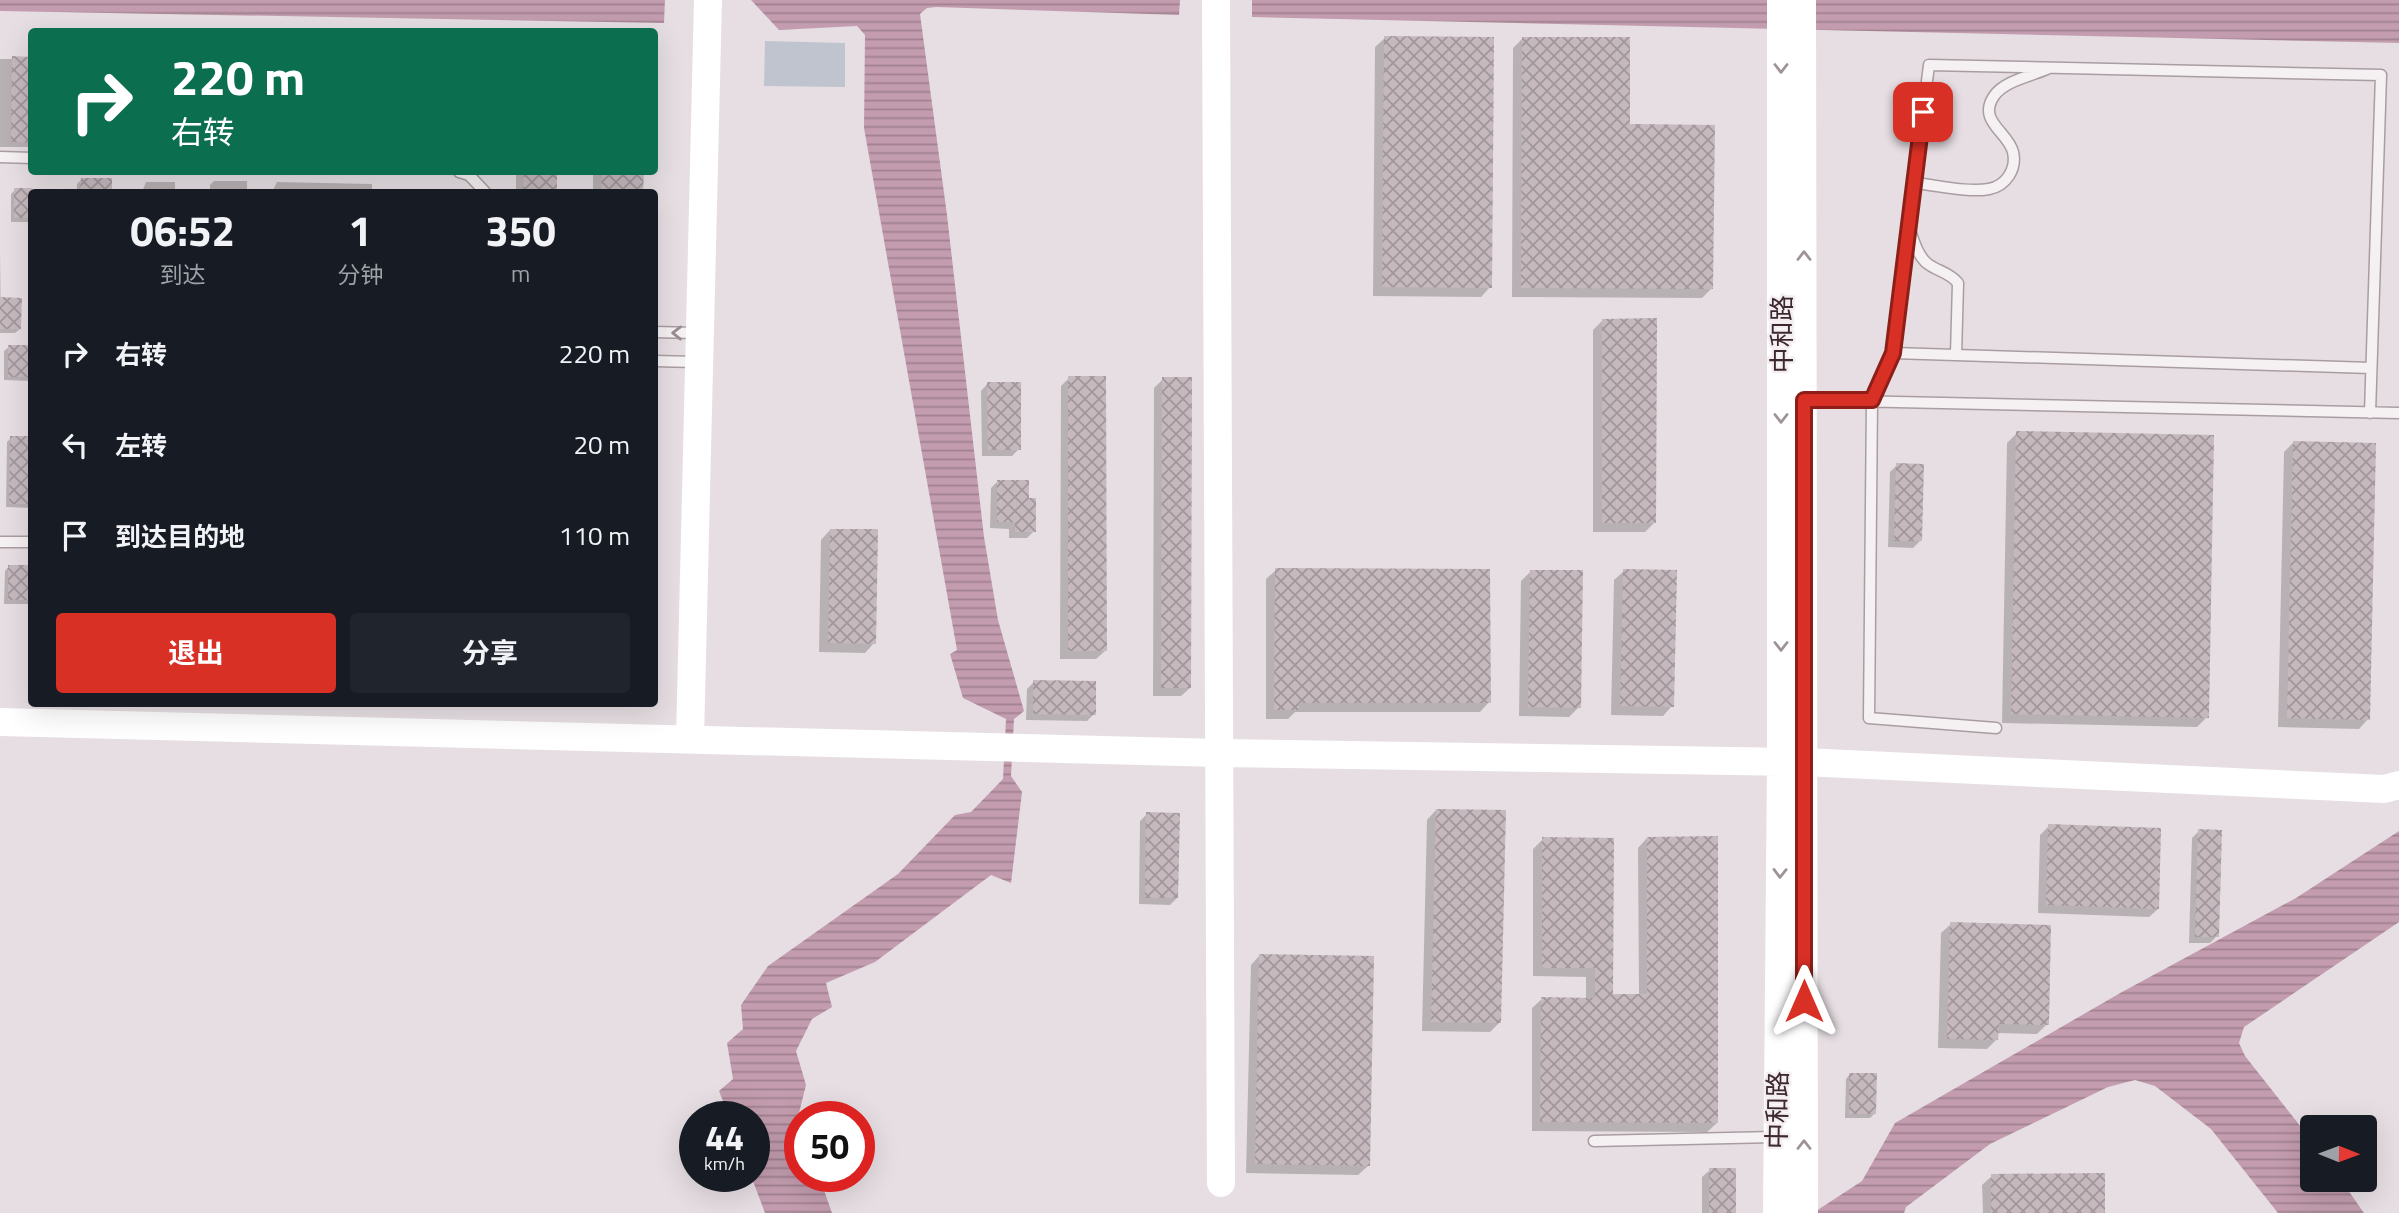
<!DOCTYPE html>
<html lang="zh">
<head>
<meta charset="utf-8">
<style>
  body { margin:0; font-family:"Titillium Web","Noto Sans SC",sans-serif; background:#20242c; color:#f1f3f6; height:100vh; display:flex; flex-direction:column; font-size:26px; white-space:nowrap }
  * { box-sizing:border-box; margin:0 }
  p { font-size:23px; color:#9ea1a6 }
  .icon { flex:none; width:38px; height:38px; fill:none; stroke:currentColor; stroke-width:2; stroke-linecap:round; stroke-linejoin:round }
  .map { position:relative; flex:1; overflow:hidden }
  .side { position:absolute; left:28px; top:189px; width:630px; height:518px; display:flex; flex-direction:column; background:#171b24; border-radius:7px; box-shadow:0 7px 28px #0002 }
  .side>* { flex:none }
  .hud { position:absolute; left:28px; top:28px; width:630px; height:147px; border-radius:7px; box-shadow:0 7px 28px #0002; background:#0b6e4f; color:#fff; overflow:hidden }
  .needle { width:46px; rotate:91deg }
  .buttons { position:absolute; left:2300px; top:1115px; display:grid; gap:14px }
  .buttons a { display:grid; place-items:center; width:77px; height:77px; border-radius:7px; background:#171b24; box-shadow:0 7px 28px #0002; font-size:35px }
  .speed { position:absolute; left:679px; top:1101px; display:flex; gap:14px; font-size:35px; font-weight:700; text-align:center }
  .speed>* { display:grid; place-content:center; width:91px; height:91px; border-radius:50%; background:#171b24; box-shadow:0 7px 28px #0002; line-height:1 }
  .speed small { font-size:18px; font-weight:400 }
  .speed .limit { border:10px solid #d22; background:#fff; color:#111 }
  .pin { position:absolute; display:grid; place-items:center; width:60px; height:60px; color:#fff; margin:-30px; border-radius:14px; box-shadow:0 4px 10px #0006 }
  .me { position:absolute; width:77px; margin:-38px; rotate:0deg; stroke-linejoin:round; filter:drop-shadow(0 0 5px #0008) }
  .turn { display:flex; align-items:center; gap:24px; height:147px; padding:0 28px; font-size:32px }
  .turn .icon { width:91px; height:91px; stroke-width:2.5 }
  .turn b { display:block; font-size:49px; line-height:60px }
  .eta { display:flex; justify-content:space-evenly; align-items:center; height:119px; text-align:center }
  .eta b { font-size:42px; font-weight:700; line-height:49px }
  .primary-button { display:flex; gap:14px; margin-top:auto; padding:14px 28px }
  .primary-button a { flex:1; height:80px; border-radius:7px; background:#d93025; color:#fff; font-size:28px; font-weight:700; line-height:80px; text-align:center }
  .primary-button a+a { background:#20242c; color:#f1f3f6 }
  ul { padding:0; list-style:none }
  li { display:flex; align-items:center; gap:21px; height:91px; padding:0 28px }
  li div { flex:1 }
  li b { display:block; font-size:26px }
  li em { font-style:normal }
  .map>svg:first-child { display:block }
</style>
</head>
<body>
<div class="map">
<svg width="2399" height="1213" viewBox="0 0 2399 1213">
  <defs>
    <pattern id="water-rules" width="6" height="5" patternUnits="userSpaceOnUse" patternTransform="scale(1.75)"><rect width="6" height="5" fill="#c39daf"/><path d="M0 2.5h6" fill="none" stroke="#a0808f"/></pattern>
    <pattern id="building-cross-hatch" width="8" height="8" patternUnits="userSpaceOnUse" patternTransform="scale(1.75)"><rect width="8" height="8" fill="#c5b9be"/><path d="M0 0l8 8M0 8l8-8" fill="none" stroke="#a1969b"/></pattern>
  </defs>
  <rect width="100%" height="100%" fill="#e6dee2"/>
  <!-- pitch -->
  <path fill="#c0c4cf" d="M765,41L845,43V87L764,86Z"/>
  <!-- water -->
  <path fill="url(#water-rules)" d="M0,0H665L664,23L0,11Z
    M751,0H1180L1179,15L936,7L927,8L920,14L947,215L984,537L998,620L1024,711L1014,719L1011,776L1022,792L1011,883L991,875L875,962L826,983L832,1007L812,1019L796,1051L806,1085L799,1113L800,1176H819L832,1213H765L751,1176H754V1116H729L719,1091L733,1079L727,1043L743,1029L741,1005L768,966L898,874L955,815L971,812L1003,779L1006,719L963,698L950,654L957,650L864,128L865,35L857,26L779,30Z
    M1252,0H2399V43L1252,17Z
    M2399,831V922L2244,1027L2239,1043L2245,1056L2312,1141V1180H2341L2364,1213H2278L2211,1129L2155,1086L2135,1080L2108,1087L1990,1144L1906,1207L1904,1213H1813L1862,1181L1895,1123L2122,992L2296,898Z"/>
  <!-- shadow -->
  <path fill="#0003" d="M1385,38L1490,287L1481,297L1373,296L1375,47Z
    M1522,39L1628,126L1712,288L1702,298L1512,297L1513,48Z
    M0,59H32V147H0Z
    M516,172H555V192H516Z
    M593,172H642L641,192H593Z
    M81,180H110V192H77V184Z
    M214,181H247V192H210V185Z
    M146,182H175V192H142Z
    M277,182L372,184V192H272Z
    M437,189V192H402L405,190Z
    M15,190H44V192H32V222H11V194Z
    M1,251V299L20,329L15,333H0Z
    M1603,320L1654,523L1645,532H1593V330Z
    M9,347H32V381L4,380V351Z
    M1069,378L1105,651L1096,659H1060L1061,386Z
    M1163,379L1190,688L1181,696H1153L1154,388Z
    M988,383L1019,449L1012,456H982L981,391Z
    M2017,433L2207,717L2197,727L2002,723L2007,443Z
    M11,438H32V508L6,507L7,442Z
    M2294,442L2368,719L2359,729L2278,727L2284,452Z
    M1897,465L1920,541L1913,548L1888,547L1890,472Z
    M998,481L1027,499L1034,531L1027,538H1009V529L990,528L991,488Z
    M830,530L874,643L865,653L819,652L821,540Z
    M9,566L32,567V604H4L5,571Z
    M1276,570L1489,702L1480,712H1295L1288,719H1266V579Z
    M1531,571L1579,707L1569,717L1519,716L1521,581Z
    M1624,571L1672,706L1663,716L1611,715L1614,580Z
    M1034,682L1094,714L1087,721L1026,720L1027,689Z
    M1436,810L1499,1023L1490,1032L1422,1031L1427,820Z
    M1147,814L1177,898L1170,905L1139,904L1140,821Z
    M2049,826L2158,909L2149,917L2038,913L2040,835Z
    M2199,831L2217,936L2210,943H2189L2192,838Z
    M1647,838L1717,1123L1707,1132L1532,1131V1008L1542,999L1586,1000V977L1533,976V849L1543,839L1612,996H1639L1638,848Z
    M1951,924L2047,1024L2037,1034L1997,1033V1039L1987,1049L1938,1048L1941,933Z
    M1260,955L1368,1166L1358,1175L1246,1173L1251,965Z
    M1850,1074L1874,1114L1870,1118H1845L1846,1079Z
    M1710,1170L1734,1213H1702V1177Z
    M1992,1176L2104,1213H1983L1982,1185Z"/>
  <!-- building -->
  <path fill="url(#building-cross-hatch)" d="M1384,36L1494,37L1492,288L1382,287Z
    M1522,37H1630V124L1715,125L1713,289L1521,288Z
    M12,56L32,57V143L11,142Z
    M524,172H557V192H523Z
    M602,172H644L643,192H601Z
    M81,178H112V192H80Z
    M14,188H32V218H14Z
    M0,297L22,298L21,329H0Z
    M1657,318L1656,523H1602V319Z
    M8,345H32V377H8Z
    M1068,376H1106L1107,651H1068Z
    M1162,377H1192L1191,688H1161Z
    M987,382H1021V450H988Z
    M2016,431L2214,435L2209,718L2011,714Z
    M10,436H32V504H9Z
    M2293,441L2376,443L2370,720L2287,718Z
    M1896,463L1924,464L1922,541H1894Z
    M997,480H1029V498H1036V532H1015V522H997Z
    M830,529H878L876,644L828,643Z
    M8,565H32V600H8Z
    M1275,568L1490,569L1491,703H1299V710H1274Z
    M1623,569L1677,570L1674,707L1620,706Z
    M1530,570H1583L1581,708L1528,707Z
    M1033,680L1096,681V715L1033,714Z
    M1436,809L1506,810L1501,1023L1431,1022Z
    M1146,812L1180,813L1178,898H1145Z
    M2048,824L2161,828L2159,909L2046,905Z
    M2198,829L2222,830L2219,937H2195Z
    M1718,836V1123L1540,1122L1541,997L1595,998V968H1542V837L1614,838L1613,994H1647V837Z
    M1950,922L2051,925L2049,1025L1999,1024L1998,1040L1947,1039Z
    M1259,954L1374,956L1370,1166L1255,1164Z
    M1849,1073H1877L1876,1114H1849Z
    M1709,1168H1736V1213H1709Z
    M2105,1173V1213H1991V1174Z"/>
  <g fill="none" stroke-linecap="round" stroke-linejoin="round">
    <!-- lane casing -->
    <g stroke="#a99da2" stroke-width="13">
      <path id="lane" d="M0,157L32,158
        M459,172L469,175L485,192
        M1914,183C1937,185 1967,193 1989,189C2006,186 2017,169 2013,152C2008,132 1977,121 1994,96C2004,81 2031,76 2047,69
        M1909,227C1913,239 1918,257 1928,264C1939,272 1949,272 1958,283L1956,355
        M654,332L696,333
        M1893,353L2371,368
        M654,361L696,362
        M1805,400L2399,413
        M0,542H32
        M1996,728L1869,718L1872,400L1893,353L1929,65L2381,75L2370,413
        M1594,1141L1775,1137"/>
    </g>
    <!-- lane -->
    <use href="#lane" stroke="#f5f1f2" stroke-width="10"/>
    <!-- secondary -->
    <path stroke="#fff" stroke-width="28" d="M1216,0L1221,1183
      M1802,0L1804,1213
      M0,722L1220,753L1804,762L2384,789L2399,785
      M690,739L708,0
      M1777,1213L1781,762V0"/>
  </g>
  <!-- one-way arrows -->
  <defs><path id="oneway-chevron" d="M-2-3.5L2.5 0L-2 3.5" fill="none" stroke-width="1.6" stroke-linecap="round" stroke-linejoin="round" transform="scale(1.75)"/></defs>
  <g stroke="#9e9498">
    <use href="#oneway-chevron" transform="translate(1781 68) rotate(90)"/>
    <use href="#oneway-chevron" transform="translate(1804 256) rotate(-90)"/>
    <use href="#oneway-chevron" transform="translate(1781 418) rotate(90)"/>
    <use href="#oneway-chevron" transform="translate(1781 646) rotate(90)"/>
    <use href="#oneway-chevron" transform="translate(1780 873) rotate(91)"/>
    <use href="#oneway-chevron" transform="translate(1804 1145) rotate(-90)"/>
  </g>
  <use stroke="#988d91" href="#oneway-chevron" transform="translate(677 333) rotate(-179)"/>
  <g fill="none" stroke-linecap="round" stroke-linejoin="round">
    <!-- route casing -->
    <g stroke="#8d1f18" stroke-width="18">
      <path id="route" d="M1804,1001V400H1872L1893,353L1923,112"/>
    </g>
    <!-- route -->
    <use href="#route" stroke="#d93025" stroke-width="12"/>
  </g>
  <g text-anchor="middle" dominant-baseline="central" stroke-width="5" stroke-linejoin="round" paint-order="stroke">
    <!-- street labels -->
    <g font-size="26" fill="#3c2930" stroke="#f4eef0">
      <text transform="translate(1781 334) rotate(-90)">中和路</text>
      <text transform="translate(1777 1110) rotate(-89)">中和路</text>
    </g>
  </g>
</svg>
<div class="buttons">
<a><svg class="needle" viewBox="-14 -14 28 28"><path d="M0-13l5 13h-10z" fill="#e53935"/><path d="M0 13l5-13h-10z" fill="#9ea1a6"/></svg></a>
</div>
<div class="speed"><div>44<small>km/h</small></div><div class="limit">50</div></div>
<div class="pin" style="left:1923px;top:112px;background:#d93025"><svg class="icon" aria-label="arrive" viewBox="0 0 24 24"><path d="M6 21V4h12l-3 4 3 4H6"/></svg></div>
<svg class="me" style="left:1804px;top:1001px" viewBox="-20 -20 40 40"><path d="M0-17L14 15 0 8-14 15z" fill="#d93025" stroke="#fff" stroke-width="4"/></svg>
<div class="hud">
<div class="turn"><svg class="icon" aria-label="right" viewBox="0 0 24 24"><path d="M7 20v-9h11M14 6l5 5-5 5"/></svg><div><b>220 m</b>右转</div></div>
</div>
<section class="side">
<div class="eta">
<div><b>06:52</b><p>到达</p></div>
<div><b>1</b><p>分钟</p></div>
<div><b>350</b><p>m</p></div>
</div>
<ul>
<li><svg class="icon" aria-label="right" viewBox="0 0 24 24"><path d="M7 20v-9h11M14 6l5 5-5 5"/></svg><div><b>右转</b></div><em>220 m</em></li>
<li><svg class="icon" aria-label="left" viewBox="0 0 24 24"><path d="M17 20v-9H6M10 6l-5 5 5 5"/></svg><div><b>左转</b></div><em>20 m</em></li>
<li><svg class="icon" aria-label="arrive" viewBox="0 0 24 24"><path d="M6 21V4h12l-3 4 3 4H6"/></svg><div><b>到达目的地</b></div><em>110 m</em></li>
</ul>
<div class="primary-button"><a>退出</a><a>分享</a></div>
</section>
</div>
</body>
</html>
